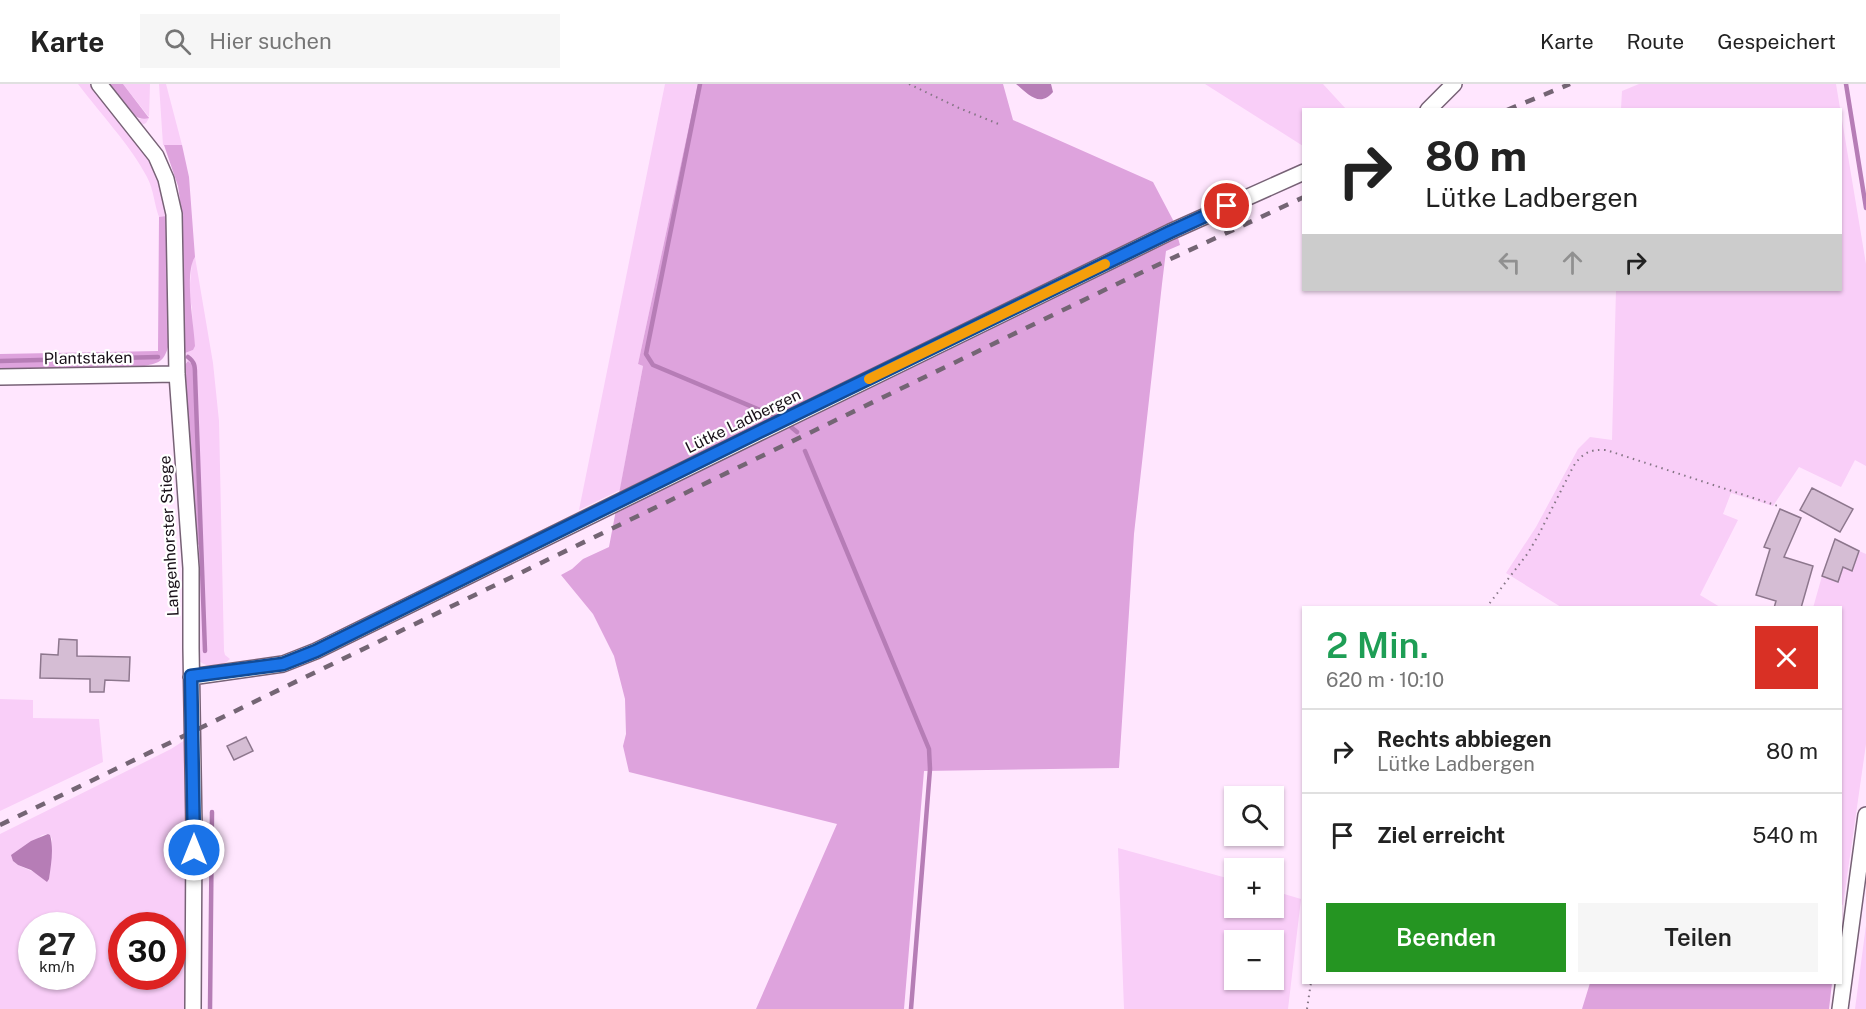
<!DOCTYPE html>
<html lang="de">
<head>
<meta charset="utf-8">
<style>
  body { margin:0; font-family:"Public Sans",sans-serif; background:#f6f6f6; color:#222; height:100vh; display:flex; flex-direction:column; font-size:22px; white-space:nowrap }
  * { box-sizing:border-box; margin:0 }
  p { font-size:20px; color:#767676 }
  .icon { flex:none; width:33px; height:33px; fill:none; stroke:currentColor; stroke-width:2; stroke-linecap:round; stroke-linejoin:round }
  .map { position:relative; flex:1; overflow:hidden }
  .side { position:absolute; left:1302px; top:522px; width:540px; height:378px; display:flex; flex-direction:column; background:#fff; border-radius:0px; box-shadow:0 2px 4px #0004 }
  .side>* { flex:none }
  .top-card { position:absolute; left:1302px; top:24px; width:540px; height:183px; border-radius:0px; box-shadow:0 2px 4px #0004; background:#fff; color:#222; overflow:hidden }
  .tools { position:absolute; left:1224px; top:702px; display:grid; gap:12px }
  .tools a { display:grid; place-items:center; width:60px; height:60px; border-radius:0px; background:#fff; box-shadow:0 2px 4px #0004; font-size:30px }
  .speed { position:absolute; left:18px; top:828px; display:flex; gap:12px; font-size:30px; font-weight:700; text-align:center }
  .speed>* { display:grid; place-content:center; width:78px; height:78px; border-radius:50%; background:#fff; box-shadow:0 2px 4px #0004; line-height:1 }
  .speed small { font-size:15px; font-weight:400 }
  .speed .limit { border:9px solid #d22; background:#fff; color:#111 }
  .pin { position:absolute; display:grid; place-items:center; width:51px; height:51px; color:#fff; margin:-26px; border:3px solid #fff; border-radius:50%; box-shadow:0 2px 6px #0007 }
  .me { position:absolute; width:66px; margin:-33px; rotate:0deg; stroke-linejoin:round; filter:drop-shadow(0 0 4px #0008) }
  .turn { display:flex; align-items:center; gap:21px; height:126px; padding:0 24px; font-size:27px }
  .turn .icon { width:78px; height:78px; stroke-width:2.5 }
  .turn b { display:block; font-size:42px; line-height:51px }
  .lanes { display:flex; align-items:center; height:57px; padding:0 24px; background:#0003; justify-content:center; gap:30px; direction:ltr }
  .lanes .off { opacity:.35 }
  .round { display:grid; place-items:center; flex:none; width:63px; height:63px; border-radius:0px; background:#f6f6f6 }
  .summary { display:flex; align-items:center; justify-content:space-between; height:102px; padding:0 24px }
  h1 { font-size:36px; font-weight:600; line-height:45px; color:#1e9e55 }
  .primary-button { display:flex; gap:12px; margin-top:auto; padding:12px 24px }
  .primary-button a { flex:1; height:69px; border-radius:0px; background:#259522; color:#fff; font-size:24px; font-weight:600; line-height:69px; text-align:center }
  .primary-button a+a { background:#f6f6f6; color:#222 }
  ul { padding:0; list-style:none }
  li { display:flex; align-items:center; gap:18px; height:84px; padding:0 24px; border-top:2px solid #e0e0e0 }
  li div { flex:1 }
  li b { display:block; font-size:22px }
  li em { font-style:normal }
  header { display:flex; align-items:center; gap:36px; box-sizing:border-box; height:84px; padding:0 30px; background:#fff; border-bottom:2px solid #e0e0e0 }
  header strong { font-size:28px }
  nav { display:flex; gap:33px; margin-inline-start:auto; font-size:21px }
  .search { width:420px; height:54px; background:#f6f6f6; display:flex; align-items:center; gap:15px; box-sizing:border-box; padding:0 21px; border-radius:0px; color:#767676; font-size:22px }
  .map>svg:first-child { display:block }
</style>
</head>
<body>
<header>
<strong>Karte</strong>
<div class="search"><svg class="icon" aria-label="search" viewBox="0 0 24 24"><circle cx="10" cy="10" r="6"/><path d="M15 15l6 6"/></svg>Hier suchen</div>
<nav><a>Karte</a><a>Route</a><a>Gespeichert</a></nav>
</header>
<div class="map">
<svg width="1866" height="925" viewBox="0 0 1866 925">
  <rect width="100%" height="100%" fill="#ffe6fe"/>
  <!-- green -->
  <path fill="#f9cef8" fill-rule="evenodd" d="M78,0H93L143,64L157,87L170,133H159C154,120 154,106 147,93C131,62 99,28 78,0Z
    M123,0H150L149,34L146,39L144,40L138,39L133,31L139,35L149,33Z
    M159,0H166L182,61H163Z
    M665,0H698L638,280L643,282L620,406L579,426Z
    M1205,0H1323L1346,25L1304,26L1303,62Z
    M1639,0H1836L1866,180V382L1855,376L1841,403L1799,383L1773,422L1731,409L1723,430L1738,436L1700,511L1720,523H1561L1506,489L1536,443L1578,365L1590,353L1612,356L1616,206H1840V26L1621,25L1622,7Z
    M195,173L213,279L219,337L224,567L225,571L230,575C221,584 210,585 199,577L196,460L202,459L194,282L188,277L185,280V269L193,266L192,224L189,211L192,178Z
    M1859,467L1866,470V660L1843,821L1840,820V524H1813L1822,492L1838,497L1843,483L1853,486Z
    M0,615L33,616V634L99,635L103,678L0,727Z
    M185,656L188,925H0V750L171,665ZM48,750L50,751L52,755L49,795L18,781L13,777L42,751ZM32,842H82V892H32ZM122,842H172V892H122Z
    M1118,764L1234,796V824H1274V807L1301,815L1288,925H1124ZM1234,856H1274V896H1234Z
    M1866,841V925H1855Z"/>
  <!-- forest -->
  <path fill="#dea3dd" d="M108,0H123L149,34C132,40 117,11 108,0Z
    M698,0H1003L1013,36L1153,98L1173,136L1180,161L1166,167L1162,200L1134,450L1119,684L924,687L904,925H756L837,740L629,688L623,662L626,650L625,615L614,572L593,530L561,491L572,485L583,475L609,463L643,282L638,280Z
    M164,61H182L189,93L195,173C184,189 194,241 195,262L193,266L185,269L180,116L178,102Z
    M167,132L169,259C165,276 161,279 144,282L0,285V270L158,267L159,133Z
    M188,277L194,282L202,459L200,461L196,460L184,282Z
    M1590,899V898L1832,899L1829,925H1582Z"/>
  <!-- water -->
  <path fill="#b67db6" d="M1016,0H1051L1053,8C1040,24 1028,10 1016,0Z
    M48,750L50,751C54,765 51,781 49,795L47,798L31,786L18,781L13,777L11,771L31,757Z"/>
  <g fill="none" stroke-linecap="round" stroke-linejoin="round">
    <!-- stream -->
    <path stroke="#b67db6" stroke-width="4.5" d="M700,0L646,270L653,281L774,332
      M1846,0L1866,124
      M188,273C195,278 195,283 195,290L205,567
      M0,277L158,273
      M791,343L797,348
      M805,367L929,665L930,685L911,925
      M210,925L212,728"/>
  </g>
  <!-- building -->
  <path fill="#d5bdd4" stroke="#8d778d" stroke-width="1.5" d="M1812,404L1853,425L1840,448L1800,426Z
    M1780,425L1801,434L1784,473L1813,482L1801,524H1774L1776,517L1756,511L1770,465L1764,463Z
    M1835,455L1859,467L1852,487L1843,483L1838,498L1822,492Z
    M59,555L77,556V572L130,573L129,597L105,596L104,608H90V595L40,594L41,570L58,571Z
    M246,653L253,667L234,676L227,662Z"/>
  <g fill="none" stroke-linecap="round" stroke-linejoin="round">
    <!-- minor casing -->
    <g stroke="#776276" stroke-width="18">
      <path id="minor" d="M99,0L156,72L166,95L174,130L177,290L191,484V564L194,745L193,925
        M1428,26L1454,0
        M0,293L177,290
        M191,593L283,580L316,567L765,346L1170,148L1304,88
        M1840,925L1866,731"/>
    </g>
    <!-- path -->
    <path stroke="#857585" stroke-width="2" stroke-dasharray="1.5 4.5" stroke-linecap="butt" d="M909,0L959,24L1001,41
      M1486,524L1528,469L1539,450L1573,383C1582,369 1590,365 1606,366L1778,422
      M1307,925L1311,898"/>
    <!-- minor -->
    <use href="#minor" stroke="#fff" stroke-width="15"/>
    <!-- rail -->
    <path stroke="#746574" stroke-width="4.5" stroke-dasharray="10 10" stroke-linecap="butt" d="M1507,26L1570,0
      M0,741L1121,198L1304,113"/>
  </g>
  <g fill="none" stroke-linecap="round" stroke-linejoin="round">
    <!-- route casing -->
    <g stroke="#114b97" stroke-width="15">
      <path id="route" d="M194,766L191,592L283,580L316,567L765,345L1170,148L1227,122"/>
    </g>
    <!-- route -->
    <use href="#route" stroke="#1a73e8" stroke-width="10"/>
    <!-- slow -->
    <path stroke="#f59e0b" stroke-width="10" d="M869,295L1105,180"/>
  </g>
  <g text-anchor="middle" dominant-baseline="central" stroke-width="4.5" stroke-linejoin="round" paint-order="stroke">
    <!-- street labels -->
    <g font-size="16" fill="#181018" stroke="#fff">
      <text transform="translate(88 274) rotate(-1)">Plantstaken</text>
      <text transform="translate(743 337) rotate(-26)">Lütke Ladbergen</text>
      <text transform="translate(169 452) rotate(-93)">Langenhorster Stiege</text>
    </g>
  </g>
</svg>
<div class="tools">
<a><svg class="icon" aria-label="search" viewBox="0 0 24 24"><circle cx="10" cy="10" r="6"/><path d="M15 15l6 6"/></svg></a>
<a>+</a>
<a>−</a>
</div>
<div class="speed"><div>27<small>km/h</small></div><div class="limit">30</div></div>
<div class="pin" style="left:1227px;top:122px;background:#d93025"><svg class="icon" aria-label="arrive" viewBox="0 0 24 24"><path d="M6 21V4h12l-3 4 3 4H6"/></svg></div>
<svg class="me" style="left:194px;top:766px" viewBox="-20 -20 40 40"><circle r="17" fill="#1a73e8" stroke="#fff" stroke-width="3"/><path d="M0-11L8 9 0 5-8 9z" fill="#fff"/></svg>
<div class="top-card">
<div class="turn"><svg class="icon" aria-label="right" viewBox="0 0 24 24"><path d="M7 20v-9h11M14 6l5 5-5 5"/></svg><div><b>80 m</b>Lütke Ladbergen</div></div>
<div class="lanes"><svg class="icon off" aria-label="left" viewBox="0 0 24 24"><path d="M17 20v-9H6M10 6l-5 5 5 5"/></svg><svg class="icon off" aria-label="ahead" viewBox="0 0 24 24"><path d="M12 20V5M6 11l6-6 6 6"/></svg><svg class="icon" aria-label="right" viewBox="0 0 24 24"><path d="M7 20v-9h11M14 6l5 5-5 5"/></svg></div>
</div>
<section class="side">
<div class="summary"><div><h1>2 Min.</h1><p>620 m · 10:10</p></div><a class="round" style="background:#d93025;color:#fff"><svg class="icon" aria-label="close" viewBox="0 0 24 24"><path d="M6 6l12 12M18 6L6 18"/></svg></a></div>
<ul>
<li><svg class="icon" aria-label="right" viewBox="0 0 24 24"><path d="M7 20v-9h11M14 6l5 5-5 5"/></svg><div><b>Rechts abbiegen</b><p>Lütke Ladbergen</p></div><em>80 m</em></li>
<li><svg class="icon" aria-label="arrive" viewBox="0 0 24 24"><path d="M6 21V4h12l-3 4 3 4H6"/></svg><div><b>Ziel erreicht</b></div><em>540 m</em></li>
</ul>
<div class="primary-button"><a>Beenden</a><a>Teilen</a></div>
</section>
</div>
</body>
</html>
